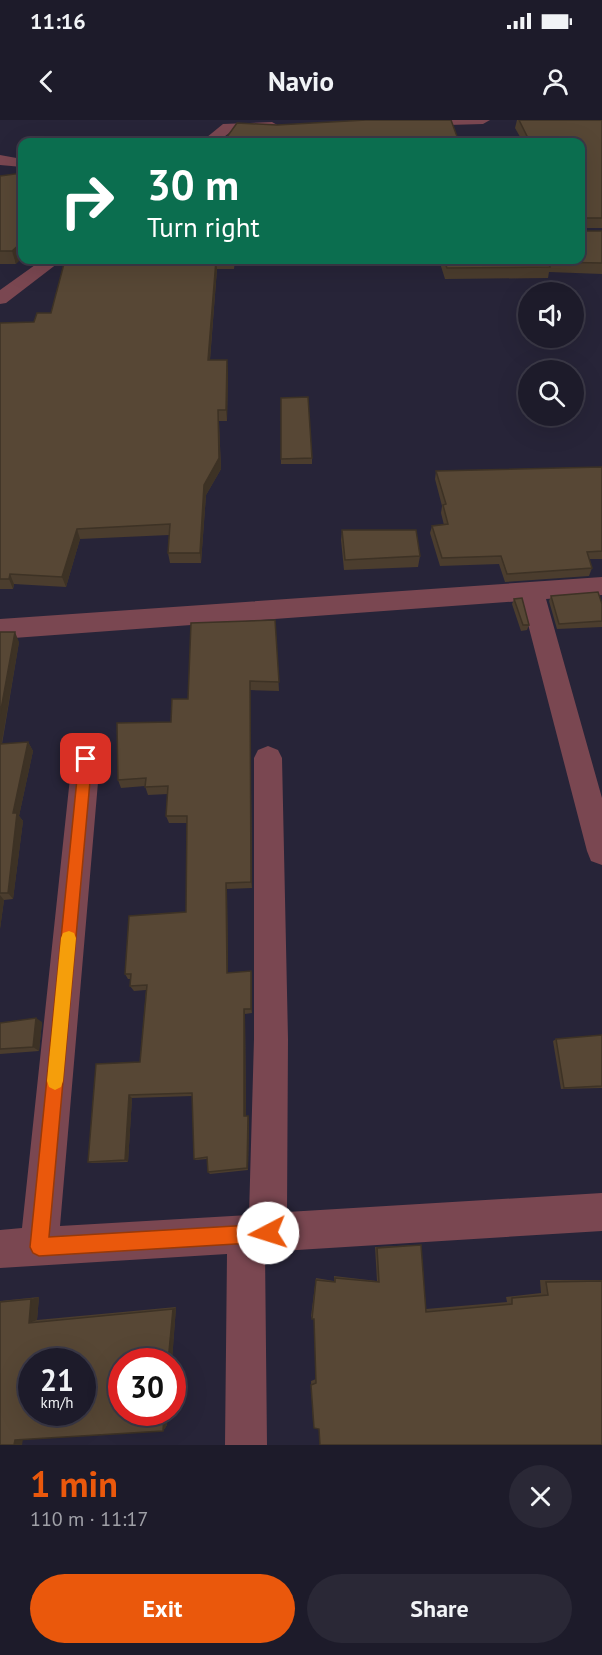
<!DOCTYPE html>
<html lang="en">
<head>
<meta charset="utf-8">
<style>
  body { margin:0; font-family:"PT Sans",sans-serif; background:#2a2836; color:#f1f3f6; height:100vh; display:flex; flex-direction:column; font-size:22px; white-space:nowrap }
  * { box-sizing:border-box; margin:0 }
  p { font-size:20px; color:#a0a1a8 }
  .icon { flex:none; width:33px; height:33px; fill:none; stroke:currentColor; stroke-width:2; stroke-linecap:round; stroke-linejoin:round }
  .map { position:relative; height:1325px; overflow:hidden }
  .drawer { display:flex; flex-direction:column; background:#1d1b2a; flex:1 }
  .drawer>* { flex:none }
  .top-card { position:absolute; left:18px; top:18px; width:567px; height:126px; border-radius:12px; box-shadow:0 6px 24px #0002,0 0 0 2px #3b3947; background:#0b6e4f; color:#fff; overflow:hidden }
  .buttons { position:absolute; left:518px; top:162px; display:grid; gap:12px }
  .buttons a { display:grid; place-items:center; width:66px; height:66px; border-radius:50%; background:#1d1b2a; box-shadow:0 6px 24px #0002,0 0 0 2px #3b3947; font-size:30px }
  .speed { position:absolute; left:18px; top:1228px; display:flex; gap:12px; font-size:30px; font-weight:700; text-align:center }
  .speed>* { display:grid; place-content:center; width:78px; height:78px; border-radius:50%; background:#1d1b2a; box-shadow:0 6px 24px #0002,0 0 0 2px #3b3947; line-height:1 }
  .speed small { font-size:15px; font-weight:400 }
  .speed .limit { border:9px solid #d22; background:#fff; color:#111 }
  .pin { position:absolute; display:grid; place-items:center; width:51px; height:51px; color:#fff; margin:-26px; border-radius:12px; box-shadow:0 3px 9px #0006 }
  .me { position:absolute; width:66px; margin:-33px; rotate:265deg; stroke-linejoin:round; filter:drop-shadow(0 0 4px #0008) }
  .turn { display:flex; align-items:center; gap:21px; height:126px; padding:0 30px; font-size:27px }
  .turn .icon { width:78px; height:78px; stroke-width:2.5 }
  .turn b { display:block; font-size:42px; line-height:51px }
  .round { display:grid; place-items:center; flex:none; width:63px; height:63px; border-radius:32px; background:#2a2836 }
  .summary { display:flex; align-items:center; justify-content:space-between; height:102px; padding:0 30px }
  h1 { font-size:36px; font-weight:600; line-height:45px; color:#ea580c }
  .cta { display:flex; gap:12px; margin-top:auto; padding:12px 30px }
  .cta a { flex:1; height:69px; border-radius:36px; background:#ea580c; color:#fff; font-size:24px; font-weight:600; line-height:69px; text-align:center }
  .cta a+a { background:#2a2836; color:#f1f3f6 }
  .status { display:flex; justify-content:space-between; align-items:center; height:42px; padding:0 30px; background:#1d1b2a; direction:ltr }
  .status svg { height:16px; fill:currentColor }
  header { display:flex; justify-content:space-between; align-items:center; height:78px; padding:0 30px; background:#1d1b2a; font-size:27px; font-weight:600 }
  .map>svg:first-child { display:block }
</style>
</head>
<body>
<div class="status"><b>11:16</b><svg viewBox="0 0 49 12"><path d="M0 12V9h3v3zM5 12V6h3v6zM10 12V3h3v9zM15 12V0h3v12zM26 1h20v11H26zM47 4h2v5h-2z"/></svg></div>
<header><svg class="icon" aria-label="back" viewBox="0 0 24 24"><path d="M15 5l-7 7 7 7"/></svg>Navio<svg class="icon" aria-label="person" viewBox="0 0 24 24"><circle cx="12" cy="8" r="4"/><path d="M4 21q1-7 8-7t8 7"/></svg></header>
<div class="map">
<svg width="602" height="1325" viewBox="0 0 602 1325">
  <rect width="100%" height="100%" fill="#272438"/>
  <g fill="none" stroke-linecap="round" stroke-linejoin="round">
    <!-- street -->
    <path fill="#7a4751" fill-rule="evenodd" d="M408,0H490L483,4L414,6L409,5Z
      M272,2L279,6L277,9L232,11L217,22H201L223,4Z
      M0,35L22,39V47L0,45Z
      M42,140H62L6,183L0,184V170Z
      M602,457V475L546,479L602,678V745L591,741L587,731L522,481L0,519V499Z
      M268,626L278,630L282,638L288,919L287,1092L602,1073V1111L265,1132L267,1325H225L227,1134L0,1148V1110L22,1108L72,639L76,631L86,627L96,631L100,639L60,1106L249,1095L254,919V638L258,630Z"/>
  </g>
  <!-- wall -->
  <path fill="#4b3d2e" d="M517,0H602V108H581V111H602V154L549,152L548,158L445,159L439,140H580V22H523L515,8Z
    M0,56L16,144H0Z
    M65,140H235L234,149H217L210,240L228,251L227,301H219L221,349L206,375L201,443H170L168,433L169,415L80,419L66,467L14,464L13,469H0V203L34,202L51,193Z
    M281,278L312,338V344H281Z
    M602,347V439H589L592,448L589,456L505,462L499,444L440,446L430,413L432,406L444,405L441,393L442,386L435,359L436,351Z
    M342,410L420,436L418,447L344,450L341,420Z
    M551,476L602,484V507L557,509L549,481Z
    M514,479L529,505L527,510L521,511L512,484Z
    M275,500L279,571L250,570L252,768L227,769L228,853L251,851L252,856V893L245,894L246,996H248L249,998L248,1050L210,1054L208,1052L207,1039L196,1040L194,1039L192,976L132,978L128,1042L92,1043L88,1042L140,942L146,870L134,871L130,866L131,859H128L125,854L186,792L187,703H169L166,696L168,674L148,675L145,666L121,668L118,660L171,602L188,579Z
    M0,512L19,522L2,624L28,622L33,631L19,696L23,701L13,779L4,780L0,809Z
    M42,902L39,931L0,934V903Z
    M602,915V968L561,969L553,921L556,919Z
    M418,1125H421L426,1189L507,1182L506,1177L541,1173L540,1160H602V1325L319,1309L313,1302L311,1261L316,1259L314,1199H312L311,1196L316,1158L334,1161V1156L377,1161L375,1127Z
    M39,1177L37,1200L176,1187L167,1305L163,1311L23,1319L0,1325V1181Z"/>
  <!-- shaded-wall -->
  <path fill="#3d3225" d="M22,122V138L16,144L12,131Z
    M216,140L217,149L209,251L208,240Z
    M227,240L228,251L227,301L226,290Z
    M218,290L221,349L206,375L201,443L200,433L204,365Z
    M77,409L80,419L66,467L62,457Z
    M10,454L14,464L13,469L9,459Z
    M15,512L19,522L0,633V595Z
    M250,561V570L252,768L251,762Z
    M28,622L33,631L19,696L23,701L13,779L8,773L13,693Z
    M226,763L227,769L228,858L227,853Z
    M0,775L4,780L0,809Z
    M251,851L252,856V893L251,889Z
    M244,889L245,894L246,998L244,996Z
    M36,898L42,902L39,931L33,927Z
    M129,975L132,978L128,1042L125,1040Z
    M248,996L249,998L248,1050L247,1048Z
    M39,1177L37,1200L29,1203L31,1179Z
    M176,1187L172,1242H168L173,1189Z
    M164,1293H168L167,1305L163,1311Z
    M24,1313L22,1325H14L15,1320Z"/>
  <!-- building -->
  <path fill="#574735" stroke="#3d3225" stroke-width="1.5" fill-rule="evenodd" d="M366,0H451L459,22H224V21L237,3L277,5Z
    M519,0H602V98H581V111H602V143L548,142L550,147L447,148L444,140H580V22H530Z
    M22,53V122L12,131H0V56Z
    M65,140H216L208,240H227L226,290H218L219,338L204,365L200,433H168L170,404L77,409L62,457L10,454L9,459H0V203L34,202L37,193H51Z
    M308,277L312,338L281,339V278Z
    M602,347V431L587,432L592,448L507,454L501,436L442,438L432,406L448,404L443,385L446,384L436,351Z
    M342,410H416L420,436L345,440Z
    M598,472L602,484V501L559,504L551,476Z
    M522,478L529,505H523L514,479Z
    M275,500L279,562L250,561L251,762L226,763L227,853L251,851V889H244V996H248L247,1048L208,1052L207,1037L194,1039L192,973L129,975L125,1040L88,1042L96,944L140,942L147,865L130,866L131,854H125L129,796L186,792L187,696H166L168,666L145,667L146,658L118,660L117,603L171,602L172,579H188L191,503Z
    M0,512H15L0,595Z
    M28,622L13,693H17L8,773H0V624Z
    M36,898L33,927L0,929V903Z
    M602,915V966L564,968L556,919Z
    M421,1125L426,1192L512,1184V1178L548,1175L546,1162L602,1161V1325H320L319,1309L314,1308L311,1265L316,1263L314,1199H312L316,1160L335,1162V1158L379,1162L377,1128Z
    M31,1179L29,1203L173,1189L168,1242H122V1293H164L163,1311L15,1320L14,1325H0V1182ZM32,1242H82V1293H32Z"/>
  <!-- route -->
  <path fill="#ea580c" stroke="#983908" stroke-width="1.5" d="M86,633L92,639L49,1117L268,1104L275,1106L277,1113L275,1119L268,1122L39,1136L33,1133L30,1127L79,639Z"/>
  <!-- slow -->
  <path fill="#f59e0b" d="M69,811L74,813L76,818L63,961L61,967L55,970L49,967L47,961L61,818L63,813Z"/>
</svg>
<div class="buttons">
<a><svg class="icon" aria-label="sound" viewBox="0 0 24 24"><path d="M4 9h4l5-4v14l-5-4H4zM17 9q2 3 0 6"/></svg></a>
<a><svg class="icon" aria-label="search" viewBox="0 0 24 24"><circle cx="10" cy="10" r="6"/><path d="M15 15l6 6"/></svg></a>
</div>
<div class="speed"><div>21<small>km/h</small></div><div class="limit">30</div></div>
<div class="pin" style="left:86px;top:639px;background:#d93025"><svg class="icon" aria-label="arrive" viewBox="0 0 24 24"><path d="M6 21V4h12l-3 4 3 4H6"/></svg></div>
<svg class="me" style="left:268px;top:1113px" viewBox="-20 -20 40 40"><circle r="19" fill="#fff"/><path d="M0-13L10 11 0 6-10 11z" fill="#ea580c"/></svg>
<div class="top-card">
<div class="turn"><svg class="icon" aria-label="right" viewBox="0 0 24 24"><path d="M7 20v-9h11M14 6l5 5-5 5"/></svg><div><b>30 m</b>Turn right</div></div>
</div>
</div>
<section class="drawer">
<div class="summary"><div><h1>1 min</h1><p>110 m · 11:17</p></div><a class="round"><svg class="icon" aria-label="close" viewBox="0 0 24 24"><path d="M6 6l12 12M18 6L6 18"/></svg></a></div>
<div class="cta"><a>Exit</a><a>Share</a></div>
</section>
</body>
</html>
